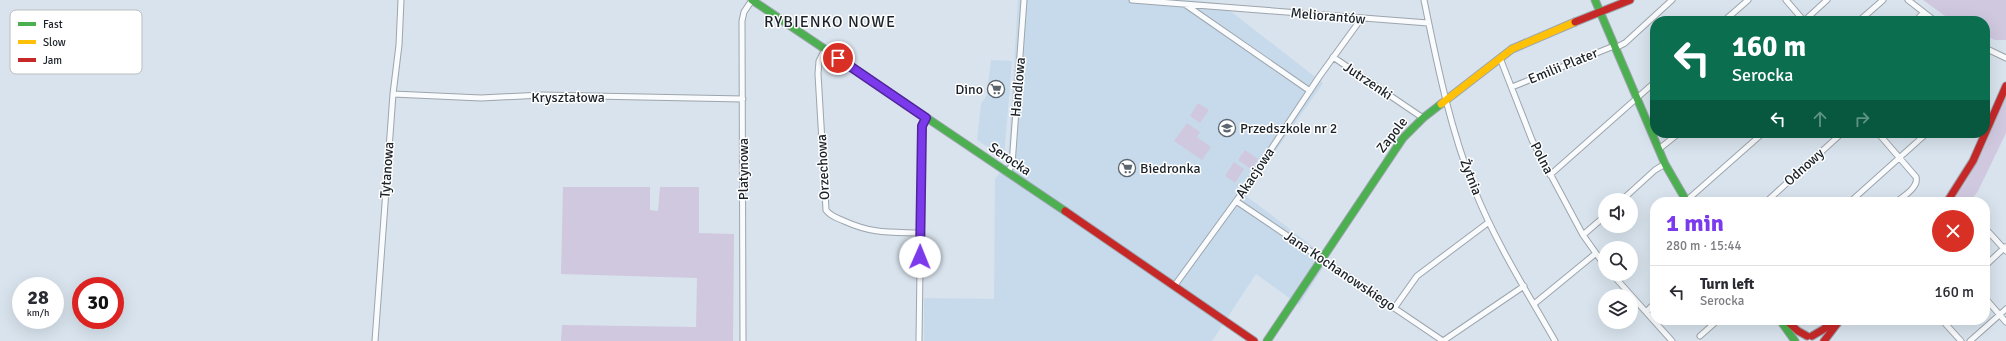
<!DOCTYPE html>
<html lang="en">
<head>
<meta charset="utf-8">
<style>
  body { margin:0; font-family:Signika,sans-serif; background:#f7f7f7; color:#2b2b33; height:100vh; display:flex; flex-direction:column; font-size:15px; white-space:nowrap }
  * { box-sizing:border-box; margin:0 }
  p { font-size:13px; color:#7c7c81 }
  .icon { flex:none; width:22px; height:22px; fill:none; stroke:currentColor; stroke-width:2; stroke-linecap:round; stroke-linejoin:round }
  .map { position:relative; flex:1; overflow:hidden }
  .panel { position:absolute; left:1650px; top:197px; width:340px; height:128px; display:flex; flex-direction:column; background:#fff; border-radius:16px; box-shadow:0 4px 16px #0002 }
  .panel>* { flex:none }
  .top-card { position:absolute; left:1650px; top:16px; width:340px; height:122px; border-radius:16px; box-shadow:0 4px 16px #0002; background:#0b6e4f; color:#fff; overflow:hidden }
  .tools { position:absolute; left:1598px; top:193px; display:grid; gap:8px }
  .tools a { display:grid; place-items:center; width:40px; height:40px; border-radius:50%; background:#fff; box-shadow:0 4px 16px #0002; font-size:20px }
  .speed { position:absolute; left:12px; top:277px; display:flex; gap:8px; font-size:20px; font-weight:700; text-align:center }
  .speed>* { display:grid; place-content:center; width:52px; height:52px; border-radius:50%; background:#fff; box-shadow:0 4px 16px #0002; line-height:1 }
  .speed small { font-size:10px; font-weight:400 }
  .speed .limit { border:6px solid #d22; background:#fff; color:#111 }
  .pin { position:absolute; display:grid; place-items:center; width:34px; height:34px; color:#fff; margin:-17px; border:2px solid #fff; border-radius:50%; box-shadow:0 1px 4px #0007 }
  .me { position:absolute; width:44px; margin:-22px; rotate:1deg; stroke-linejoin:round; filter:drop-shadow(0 0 3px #0008) }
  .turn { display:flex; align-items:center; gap:14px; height:84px; padding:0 16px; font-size:18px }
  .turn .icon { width:52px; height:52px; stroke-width:2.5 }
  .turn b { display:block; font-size:28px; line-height:34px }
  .lanes { display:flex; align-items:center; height:38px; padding:0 16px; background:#0003; justify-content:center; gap:20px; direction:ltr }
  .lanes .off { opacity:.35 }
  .round { display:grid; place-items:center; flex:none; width:42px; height:42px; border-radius:21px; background:#f7f7f7 }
  .summary { display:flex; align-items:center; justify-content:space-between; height:68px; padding:0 16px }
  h1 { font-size:24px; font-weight:700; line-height:30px; color:#7c3aed }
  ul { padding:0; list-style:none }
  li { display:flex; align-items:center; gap:12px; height:52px; padding:0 16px; border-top:1px solid #e1e1e2 }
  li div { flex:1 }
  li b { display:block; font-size:15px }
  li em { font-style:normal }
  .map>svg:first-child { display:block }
</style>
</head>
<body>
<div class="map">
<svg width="2006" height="341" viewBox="0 0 2006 341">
  <rect width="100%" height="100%" fill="#d8e3ed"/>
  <!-- built -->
  <path fill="#c7daeb" d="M1018,0H1187L1220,3L1323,83L1245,195L1329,259L1299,305L1256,274L1212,341H924V298L994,299L995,179L1008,162Z
    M991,60L1012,61L1004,158L977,140L981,104L987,95Z"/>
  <!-- green -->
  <path fill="#d0c8df" d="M1923,0H2006V40H1995L1985,36V21H1952Z
    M2006,97V133L1978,191L1970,202H1951C1976,173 1990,132 2006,97Z
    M1198,103L1209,110L1200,123L1190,116Z
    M1187,123L1200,132L1197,137L1211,147L1202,160L1174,141Z
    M1245,150L1258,159L1251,169L1238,160Z
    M1234,162L1244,169L1235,183L1225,176Z
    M563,187H650V210L658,211L660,187H699V233L734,234L733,341H561L562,325L696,327L697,278L561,274Z"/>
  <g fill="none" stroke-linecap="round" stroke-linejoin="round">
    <!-- street casing -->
    <g stroke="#9da5ad" stroke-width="7">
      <path id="street" d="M1132,0L1428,23
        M1424,0C1437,64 1450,129 1475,191C1496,243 1527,292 1555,341
        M1786,0L1804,21
        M1908,0L1935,21
        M1186,5L1310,91
        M1724,21L1748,0
        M1804,21L1827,0
        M1859,21L1883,0
        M1916,21L1923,13
        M1615,48L1625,43L1672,0
        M1985,48L2006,58
        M825,49L819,61L818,74L826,210C830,216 837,218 844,221C873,234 889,232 921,233
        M1333,57L1423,118
        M1500,58L1532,140L1583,235L1605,266
        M1512,87L1614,46
        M393,94L481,98L542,95L743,99
        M1878,133L1916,177C1919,187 1904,196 1896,202
        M1659,149L1679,133
        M1007,173L1012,165L1024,0
        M1550,175L1655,82
        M1622,200L1655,170L1665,164
        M1236,201L1443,341
        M1686,201L1763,133
        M1766,202L1842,133
        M1850,202L1927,133
        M1985,228L2006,251
        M1583,235L1605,216
        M1985,266L2005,247
        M1612,274L1672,341
        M1175,285L1242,193L1319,77L1361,19
        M1985,298L2006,322
        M1534,304L1595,254
        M1395,307L1417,276L1489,222
        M1646,312L1655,303
        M1942,320L1961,341
        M1700,336L1718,320
        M375,341L393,94L399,45L401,0
        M743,341L742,21L744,12L752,0
        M919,341L922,124L926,118
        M1443,341L1524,286
        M1970,341L2006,309"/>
    </g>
    <!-- fast casing -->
    <g stroke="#9da5ad" stroke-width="9">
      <path id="fast" d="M752,0L1065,211
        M1595,0L1665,164L1687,202
        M1780,320L1795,341
        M1267,341L1403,138L1423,118L1441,104"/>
    </g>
    <!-- slow casing -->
    <g stroke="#9da5ad" stroke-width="9">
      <path id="slow" d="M1441,104L1512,49L1575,22"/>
    </g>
    <!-- jam casing -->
    <g stroke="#9da5ad" stroke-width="9">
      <path id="jam" d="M1575,22L1630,0
        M1947,202L1973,161L2006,86
        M1065,211L1254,341
        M1786,320L1798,331L1807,336
        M1812,336L1824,329L1833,320
        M1824,341L1840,320"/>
    </g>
    <!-- street -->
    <use href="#street" stroke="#f9fbfc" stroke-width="5"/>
    <!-- fast -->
    <use href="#fast" stroke="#4caf50" stroke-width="7"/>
    <!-- slow -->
    <use href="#slow" stroke="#ffc107" stroke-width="7"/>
    <!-- jam -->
    <use href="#jam" stroke="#c62828" stroke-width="7"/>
  </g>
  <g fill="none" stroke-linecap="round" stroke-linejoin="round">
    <!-- route casing -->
    <g stroke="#51269a" stroke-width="10">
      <path id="route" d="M838,58L926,118L922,126L920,257"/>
    </g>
    <!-- route -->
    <use href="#route" stroke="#7c3aed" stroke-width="7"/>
  </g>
  <!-- icons -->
  <defs>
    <g id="supermarket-ring" transform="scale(0.9)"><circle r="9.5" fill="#fff" stroke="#5d666e" stroke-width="1.5"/><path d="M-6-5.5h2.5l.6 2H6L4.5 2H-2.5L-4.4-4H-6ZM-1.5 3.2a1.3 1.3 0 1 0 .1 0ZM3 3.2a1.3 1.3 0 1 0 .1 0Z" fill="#5d666e"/></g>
    <g id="school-ring" transform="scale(0.9)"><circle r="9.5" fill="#fff" stroke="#5d666e" stroke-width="1.5"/><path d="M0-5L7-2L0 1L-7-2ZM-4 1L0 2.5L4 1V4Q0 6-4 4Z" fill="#5d666e"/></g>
  </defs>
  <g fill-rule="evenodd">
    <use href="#supermarket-ring" x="996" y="89"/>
    <use href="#school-ring" x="1227" y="128"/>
    <use href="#supermarket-ring" x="1127" y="168"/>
  </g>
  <g text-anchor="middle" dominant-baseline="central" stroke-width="3" stroke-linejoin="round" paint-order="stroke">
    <!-- street labels -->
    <g font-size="14" fill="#1b2229" stroke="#fff">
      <text transform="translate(1328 16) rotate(5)">Meliorantów</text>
      <text transform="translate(1563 66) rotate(-22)">Emilii Plater</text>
      <text transform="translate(1368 81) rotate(34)">Jutrzenki</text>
      <text transform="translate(1018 87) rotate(-85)">Handlowa</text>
      <text x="568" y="97">Kryształowa</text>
      <text transform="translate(1392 135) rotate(-52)">Zapole</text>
      <text transform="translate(1542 158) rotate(63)">Polna</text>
      <text transform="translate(1010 159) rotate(34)">Serocka</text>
      <text transform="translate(823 167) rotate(-93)">Orzechowa</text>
      <text transform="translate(1804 167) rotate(-42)">Odnowy</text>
      <text transform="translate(743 169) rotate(-90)">Platynowa</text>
      <text transform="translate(387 170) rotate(-86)">Tytanowa</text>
      <text transform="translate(1255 173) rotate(-56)">Akacjowa</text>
      <text transform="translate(1471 177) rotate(69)">Żytnia</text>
      <text transform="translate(1340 271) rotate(34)">Jana Kochanowskiego</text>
    </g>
    <!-- poi labels -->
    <g font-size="14" fill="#1b2229" stroke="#fff" text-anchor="start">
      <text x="983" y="89" text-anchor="end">Dino</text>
      <text x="1240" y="128">Przedszkole nr 2</text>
      <text x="1140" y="168">Biedronka</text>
    </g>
    <!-- quarter labels -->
    <g font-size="16" letter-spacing="1" fill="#1b2229" stroke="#fff">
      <text x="830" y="22">RYBIENKO NOWE</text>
    </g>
  </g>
  <!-- legend -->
  <rect x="10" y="10" width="132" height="64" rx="6" fill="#fff" stroke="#bbbdbf" stroke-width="1"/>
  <rect x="18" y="22" width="18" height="4" fill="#4caf50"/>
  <rect x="18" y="40" width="18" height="4" fill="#ffc107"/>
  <rect x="18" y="58" width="18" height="4" fill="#c62828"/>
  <g font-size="11" fill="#1b2229">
    <text x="43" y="28">Fast</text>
    <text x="43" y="46">Slow</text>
    <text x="43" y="64">Jam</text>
  </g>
</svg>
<div class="tools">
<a><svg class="icon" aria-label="sound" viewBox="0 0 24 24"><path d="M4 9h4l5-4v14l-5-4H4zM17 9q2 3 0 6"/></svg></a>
<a><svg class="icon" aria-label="search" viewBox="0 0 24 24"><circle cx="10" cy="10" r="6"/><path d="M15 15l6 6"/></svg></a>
<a><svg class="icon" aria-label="layers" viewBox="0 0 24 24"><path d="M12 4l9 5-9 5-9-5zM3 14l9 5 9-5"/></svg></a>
</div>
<div class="speed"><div>28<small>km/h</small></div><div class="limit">30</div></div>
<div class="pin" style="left:838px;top:58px;background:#d93025"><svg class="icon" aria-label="arrive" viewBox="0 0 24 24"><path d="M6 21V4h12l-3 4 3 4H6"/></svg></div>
<svg class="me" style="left:920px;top:257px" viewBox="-20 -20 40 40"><circle r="19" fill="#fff"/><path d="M0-13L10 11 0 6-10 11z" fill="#7c3aed"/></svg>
<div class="top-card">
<div class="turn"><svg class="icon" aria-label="left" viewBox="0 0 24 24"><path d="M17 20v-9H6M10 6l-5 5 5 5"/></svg><div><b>160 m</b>Serocka</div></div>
<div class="lanes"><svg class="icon" aria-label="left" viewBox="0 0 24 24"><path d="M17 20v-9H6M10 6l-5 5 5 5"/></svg><svg class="icon off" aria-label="ahead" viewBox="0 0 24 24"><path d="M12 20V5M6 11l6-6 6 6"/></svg><svg class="icon off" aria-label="right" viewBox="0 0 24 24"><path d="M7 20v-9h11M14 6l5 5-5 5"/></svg></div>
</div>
<section class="panel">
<div class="summary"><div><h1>1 min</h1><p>280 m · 15:44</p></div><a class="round" style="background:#d93025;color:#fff"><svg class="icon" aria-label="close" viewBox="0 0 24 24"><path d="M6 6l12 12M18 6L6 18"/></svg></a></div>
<ul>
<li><svg class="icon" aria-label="left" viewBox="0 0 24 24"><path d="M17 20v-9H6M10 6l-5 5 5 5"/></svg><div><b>Turn left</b><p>Serocka</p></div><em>160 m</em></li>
</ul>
</section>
</div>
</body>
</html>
